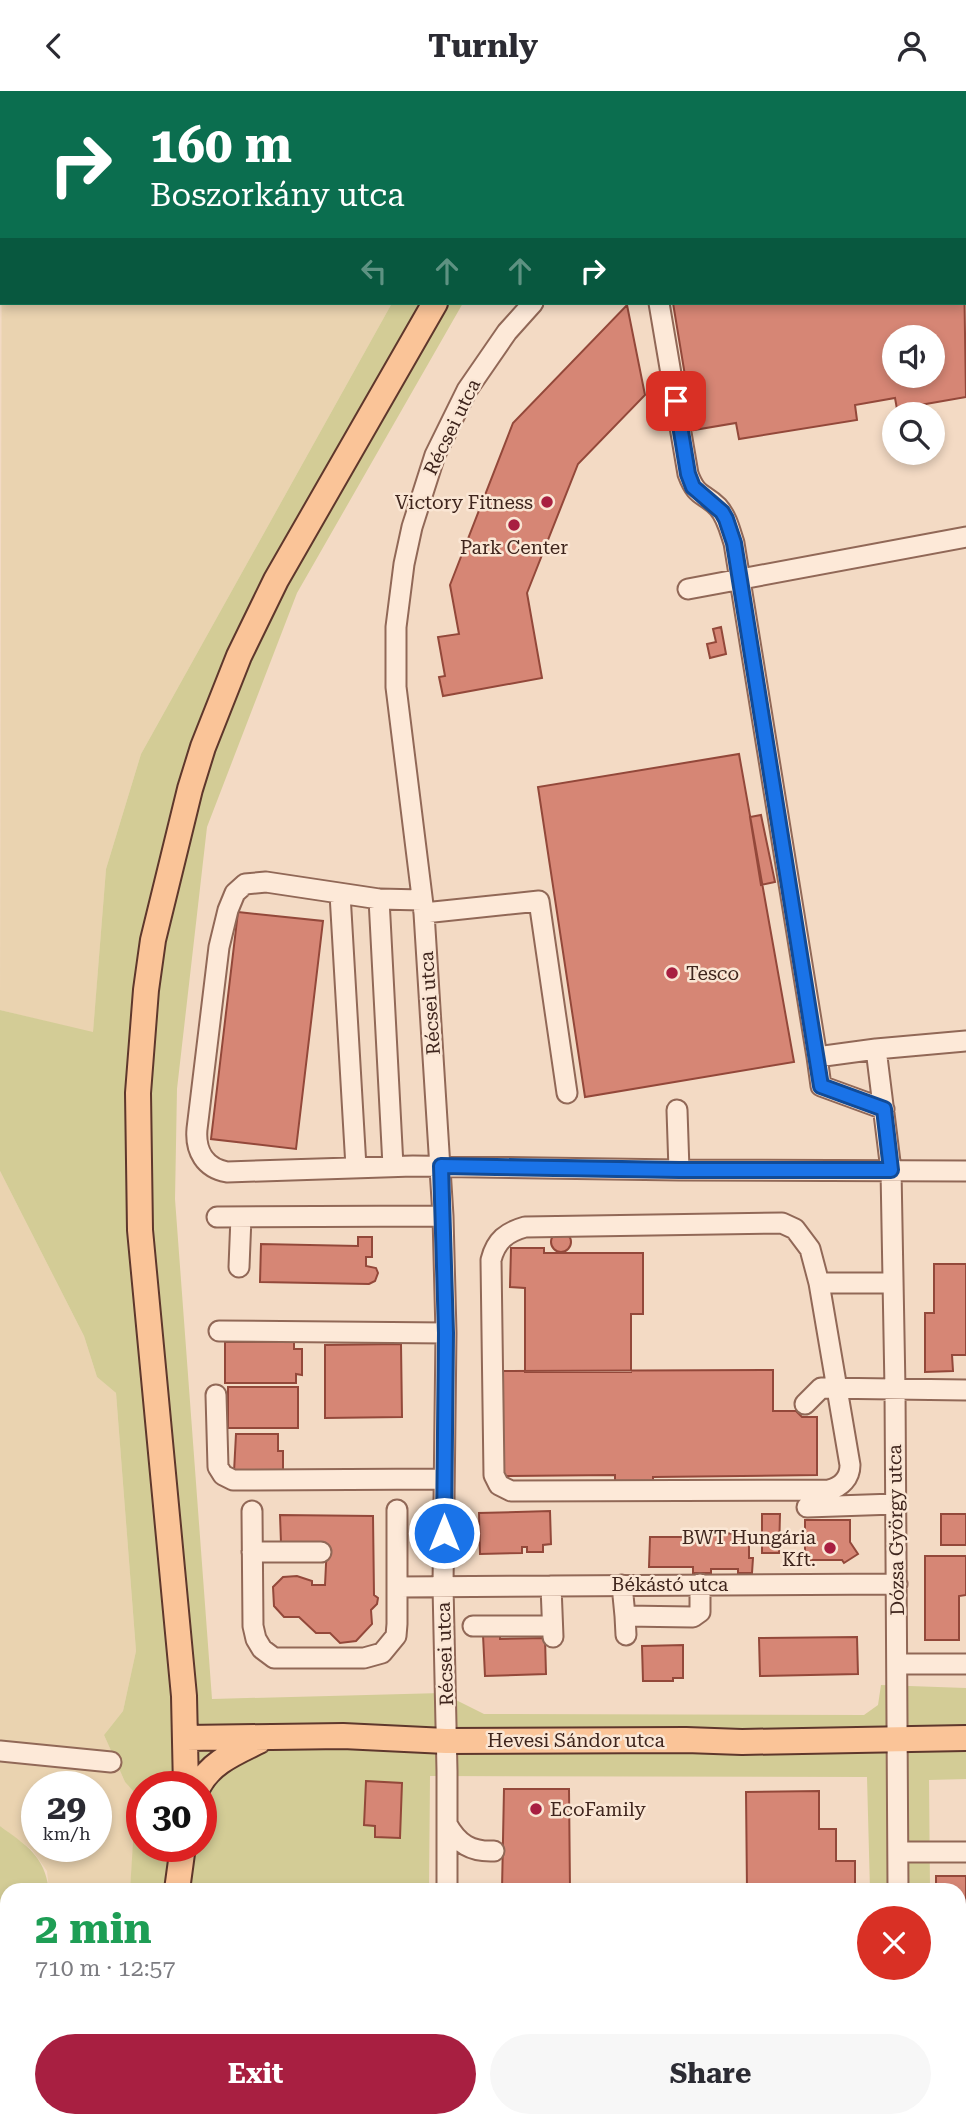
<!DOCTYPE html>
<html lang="en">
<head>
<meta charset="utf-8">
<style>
  body { margin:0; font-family:"Roboto Serif",serif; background:#f7f7f7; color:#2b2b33; height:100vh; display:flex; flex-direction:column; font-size:26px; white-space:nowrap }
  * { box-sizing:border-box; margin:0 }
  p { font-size:23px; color:#7c7c81 }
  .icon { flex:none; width:38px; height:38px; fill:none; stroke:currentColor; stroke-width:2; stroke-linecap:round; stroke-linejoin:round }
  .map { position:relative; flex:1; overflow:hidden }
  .side { position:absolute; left:0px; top:1792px; width:966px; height:245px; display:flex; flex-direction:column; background:#fff; border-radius:21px 21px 0 0; box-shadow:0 4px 10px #0003 }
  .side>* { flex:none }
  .top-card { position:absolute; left:0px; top:0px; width:966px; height:214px; box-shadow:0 4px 10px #0003; background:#0b6e4f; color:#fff; overflow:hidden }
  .fabs { position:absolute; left:882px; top:234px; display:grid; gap:14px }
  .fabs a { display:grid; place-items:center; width:63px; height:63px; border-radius:50%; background:#fff; box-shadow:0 4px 10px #0003; font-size:35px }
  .speed { position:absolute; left:21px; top:1680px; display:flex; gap:14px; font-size:35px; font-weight:700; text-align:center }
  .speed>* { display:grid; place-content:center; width:91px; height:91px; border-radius:50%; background:#fff; box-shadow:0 4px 10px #0003; line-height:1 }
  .speed small { font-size:18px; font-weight:400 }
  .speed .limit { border:10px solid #d22; background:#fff; color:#111 }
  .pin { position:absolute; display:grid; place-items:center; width:60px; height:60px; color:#fff; margin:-30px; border-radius:14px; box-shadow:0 4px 10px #0006 }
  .me { position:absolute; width:77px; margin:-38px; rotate:0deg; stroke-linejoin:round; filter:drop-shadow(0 0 5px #0008) }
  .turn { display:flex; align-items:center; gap:24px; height:147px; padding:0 35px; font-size:32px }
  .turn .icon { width:91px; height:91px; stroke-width:2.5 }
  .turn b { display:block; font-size:49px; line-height:60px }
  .lanes { display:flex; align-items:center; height:66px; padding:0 35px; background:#0003; justify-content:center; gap:35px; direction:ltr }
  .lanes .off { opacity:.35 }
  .round { display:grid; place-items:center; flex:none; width:74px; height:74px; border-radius:37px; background:#f7f7f7 }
  .head { display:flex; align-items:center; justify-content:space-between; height:119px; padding:0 35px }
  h1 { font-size:42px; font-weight:700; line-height:52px; color:#1e9e55 }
  .cta { display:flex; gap:14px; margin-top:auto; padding:14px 35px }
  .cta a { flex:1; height:80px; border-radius:42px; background:#a81f41; color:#fff; font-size:28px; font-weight:700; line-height:80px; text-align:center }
  .cta a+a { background:#f7f7f7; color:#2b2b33 }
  header { display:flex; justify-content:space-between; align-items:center; height:91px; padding:0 35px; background:#fff; font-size:32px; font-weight:700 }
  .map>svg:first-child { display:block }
</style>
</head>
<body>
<header><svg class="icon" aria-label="back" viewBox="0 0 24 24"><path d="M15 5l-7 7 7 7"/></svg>Turnly<svg class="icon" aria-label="person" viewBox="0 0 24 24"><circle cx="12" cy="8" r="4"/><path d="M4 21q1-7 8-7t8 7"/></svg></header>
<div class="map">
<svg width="966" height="2037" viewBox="0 0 966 2037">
  <rect width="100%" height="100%" fill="#f3dac4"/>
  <!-- farmland -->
  <path fill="#ead3b0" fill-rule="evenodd" d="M101,0H510L98,2Z
    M2,29V212H392L141,663L106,778L93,942L0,919Z
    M0,1080L84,1245L97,1286L116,1302L136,1560L123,1620L104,1644L125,1691L137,1703L130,1799H49L47,1780L32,1759L0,1735ZM37,1696H96V1755H37Z"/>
  <!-- green -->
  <path fill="#d3cc96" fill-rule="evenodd" d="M392,212H463L297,502L207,736L177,998L175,1108L212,1608L442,1602L484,1623L864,1624L878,1614L881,1594L966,1597V1688L929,1689L930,1799H870L867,1686L430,1685L429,1799H130L136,1703L125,1691L104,1644L123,1620L136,1560L116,1302L97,1286L84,1245L0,1080V919L93,941L106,778L141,663ZM142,1696H201V1755H142Z
    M0,1735C27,1755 44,1764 49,1799H7V2030H510L512,2037H0Z"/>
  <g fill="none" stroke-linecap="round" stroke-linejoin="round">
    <!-- stream -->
    <path stroke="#6b9681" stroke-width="4.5" d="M42,2L46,0
      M0,17L2,16"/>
  </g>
  <!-- building -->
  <path fill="#d68675" stroke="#93483a" stroke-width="2" fill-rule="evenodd" d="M837,0H931V2H837Z
    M964,179L966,306L897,318L895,307L855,314L857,329L739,348L736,332L694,339L673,212H964ZM894,247H933V285H894Z
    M627,214L645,304L578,373L527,502L542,587L443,605L439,586L445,585L438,546L459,543L450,494L513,332Z
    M721,536L726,563L710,567L707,553L716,551L713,538Z
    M739,663L794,971L585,1006L538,696Z
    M761,724L775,791L761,794L750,726Z
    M238,821L323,830L296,1058L211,1048Z
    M551 1151a10 10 0 1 1 20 0a10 10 0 1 1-20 0Z
    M358,1146H372V1166H366V1175L376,1177L378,1182L375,1190L369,1193L260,1191L261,1153L358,1155Z
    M511,1157H544V1162H643V1223H631V1281H525V1197L510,1196Z
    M934,1173H966V1264H952L953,1280L925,1281V1222H934Z
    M225,1251H294V1258H302V1284L296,1283V1292H225Z
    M401,1253L402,1326L325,1327V1254Z
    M773,1279V1320H796L802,1326H817V1384L653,1386V1394H615V1384L502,1385V1280Z
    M228,1296H298V1337H228Z
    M236,1343H278V1360H283V1381H234Z
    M550,1420L551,1453L543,1454V1461H527V1456H522V1462L480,1463L479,1422Z
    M762,1423H780L779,1462H762Z
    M941,1423H966V1454H941Z
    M280,1424L373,1425L374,1504L378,1507L377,1513L371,1519L372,1533L356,1550L340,1552L330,1542H316L299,1526H284L274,1515L273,1496L283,1486L297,1485L312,1490V1494H325L327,1453L281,1452Z
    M805,1429H850V1451L858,1463L844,1472L842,1469H805Z
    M709,1442L749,1443V1467H753L752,1482H738V1478H711V1482H693V1476H649L650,1446H709Z
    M925,1465H966V1504L959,1505V1549H925Z
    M500,1543V1548L545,1547L546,1583L485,1585L483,1544Z
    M857,1546L858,1583L760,1585L759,1547Z
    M683,1554V1587H673V1590H643L642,1555Z
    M366,1690L402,1692L400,1747L375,1746V1735L364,1734Z
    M504,1698H569L570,1799H502Z
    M819,1700V1738H836V1770H855V1799H747L746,1701Z
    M936,1785H966V1949H959V1799H936Z
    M962,2014L966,2016V2037H943L945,2030H959V2015Z
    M590,2030H784L782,2037H613Z"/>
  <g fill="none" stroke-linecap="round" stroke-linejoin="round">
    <!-- minor casing -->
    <g stroke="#916857" stroke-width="23">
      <path id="minor" d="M792,0V2
        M830,0V2
        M964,70H966
        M964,91L966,92
        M659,212L688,383C697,407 703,401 718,416C727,426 730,440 734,452L817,966L876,958L966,950
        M688,498L966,446
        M340,803L356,1076
        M379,808L393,1075
        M422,809L379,808L266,791L245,793L235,802L228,819L219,856L197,1038C195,1060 205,1077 227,1081L413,1075L679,1079L966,1080
        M424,822L539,810L567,1002
        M876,958L891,1079L895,1298L898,1799
        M817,966L821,995L884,1018
        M677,1019L679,1079
        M217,1126L443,1125
        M782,1132L795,1138L810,1158L819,1192L850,1374C850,1387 841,1396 829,1399L511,1400L499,1394L494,1384L491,1169C496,1149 507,1141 525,1136Z
        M239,1176L241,1126
        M819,1192H892
        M219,1240L446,1242
        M216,1304L218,1376L223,1384L233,1389L444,1388
        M805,1313L821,1297L966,1299
        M807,1416L895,1413
        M252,1420L253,1535L256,1548L262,1558L274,1567H364L382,1562L396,1545L397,1533V1419
        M252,1461H321
        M622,1494L625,1525L693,1526L700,1521V1493
        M551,1495L553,1546
        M398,1496L897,1493
        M625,1525L626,1544
        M473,1535H552
        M897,1573H966
        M0,1660L111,1671
        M447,1733C458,1753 471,1761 494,1760
        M898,1761H966
        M447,1799V1680L443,1495L446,1242L443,1125L424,822L396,596V536L404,473L412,436L435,364L467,299L507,241L533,212
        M959,1973H966
        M531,2030L552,2037
        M843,2030V2037
        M893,2037L894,2030"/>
    </g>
    <!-- major casing -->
    <g stroke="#5e372c" stroke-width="28">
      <path id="major" d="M555,2L556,0
        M186,1647L343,1645L446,1650L686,1649L742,1651L966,1647
        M186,1696L184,1605L140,1139L138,1002L146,899L153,849L190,698L203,656L239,565L276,489L435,212
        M198,1696C211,1671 235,1662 259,1650
        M177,1799L183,1755
        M126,2037L128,2030"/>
    </g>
    <!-- minor -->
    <use href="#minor" stroke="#fde9d8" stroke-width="19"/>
    <!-- major -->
    <use href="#major" stroke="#fac498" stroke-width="24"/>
  </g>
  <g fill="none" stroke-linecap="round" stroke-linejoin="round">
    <!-- route casing -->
    <g stroke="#114b97" stroke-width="18">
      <path id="route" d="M444,1442L446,1242L441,1075L679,1079H891L884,1018L821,995L734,452L726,428L722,421L693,396L688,383L676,310"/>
    </g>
    <!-- route -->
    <use href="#route" stroke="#1a73e8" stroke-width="12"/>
  </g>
  <!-- markers -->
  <g fill="#a81f41" stroke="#fae6d4" stroke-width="2.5">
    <circle cx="547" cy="411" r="7"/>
    <circle cx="514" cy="434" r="7"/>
    <circle cx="672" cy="882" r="7"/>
    <circle cx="830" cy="1457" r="7"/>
    <circle cx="536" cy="1718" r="7"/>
  </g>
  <g text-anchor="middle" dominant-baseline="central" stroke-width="5" stroke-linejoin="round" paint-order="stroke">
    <!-- street labels -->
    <g font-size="19" fill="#3f251d" stroke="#fae6d4">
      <text transform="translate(452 336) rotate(-64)">Récsei utca</text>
      <text transform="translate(430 912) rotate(-94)">Récsei utca</text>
      <text transform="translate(896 1439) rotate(-91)">Dózsa György utca</text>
      <text x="670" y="1493">Békástó utca</text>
      <text transform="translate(445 1563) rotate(-92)">Récsei utca</text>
      <text x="576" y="1649">Hevesi Sándor utca</text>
    </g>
    <!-- poi labels -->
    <g font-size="19" fill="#3f251d" stroke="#fae6d4" text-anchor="end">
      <text x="533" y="411">Victory Fitness</text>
      <text x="514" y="456" text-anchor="middle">Park Center</text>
      <text x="686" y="882" text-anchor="start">Tesco</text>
      <text x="816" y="1446">BWT Hungária<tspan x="816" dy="22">Kft.</tspan></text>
      <text x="550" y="1718" text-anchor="start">EcoFamily</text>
    </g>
  </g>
</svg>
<div class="fabs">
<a><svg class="icon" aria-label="sound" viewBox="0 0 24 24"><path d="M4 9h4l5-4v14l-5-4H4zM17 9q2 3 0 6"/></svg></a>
<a><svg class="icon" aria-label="search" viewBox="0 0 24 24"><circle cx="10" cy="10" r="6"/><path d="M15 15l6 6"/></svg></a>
</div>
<div class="speed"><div>29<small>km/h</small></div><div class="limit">30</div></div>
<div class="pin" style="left:676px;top:310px;background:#d93025"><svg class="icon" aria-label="arrive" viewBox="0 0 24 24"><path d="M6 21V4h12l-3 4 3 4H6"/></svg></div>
<svg class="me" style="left:444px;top:1442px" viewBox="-20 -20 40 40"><circle r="17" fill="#1a73e8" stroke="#fff" stroke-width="3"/><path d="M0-11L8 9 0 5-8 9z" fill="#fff"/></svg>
<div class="top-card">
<div class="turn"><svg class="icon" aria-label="right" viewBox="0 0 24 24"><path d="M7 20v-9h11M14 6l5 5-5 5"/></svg><div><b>160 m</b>Boszorkány utca</div></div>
<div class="lanes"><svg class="icon off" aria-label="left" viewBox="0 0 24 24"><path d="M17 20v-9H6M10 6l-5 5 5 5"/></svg><svg class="icon off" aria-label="ahead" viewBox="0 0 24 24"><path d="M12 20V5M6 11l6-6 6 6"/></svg><svg class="icon off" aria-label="ahead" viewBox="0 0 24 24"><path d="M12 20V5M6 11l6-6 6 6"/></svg><svg class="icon" aria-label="right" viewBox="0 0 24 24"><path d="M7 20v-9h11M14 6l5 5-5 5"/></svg></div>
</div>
<section class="side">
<div class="head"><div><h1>2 min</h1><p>710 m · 12:57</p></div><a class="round" style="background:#d93025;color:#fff"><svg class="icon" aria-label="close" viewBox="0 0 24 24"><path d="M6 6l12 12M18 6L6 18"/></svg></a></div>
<div class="cta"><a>Exit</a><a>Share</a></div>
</section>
</div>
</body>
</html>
